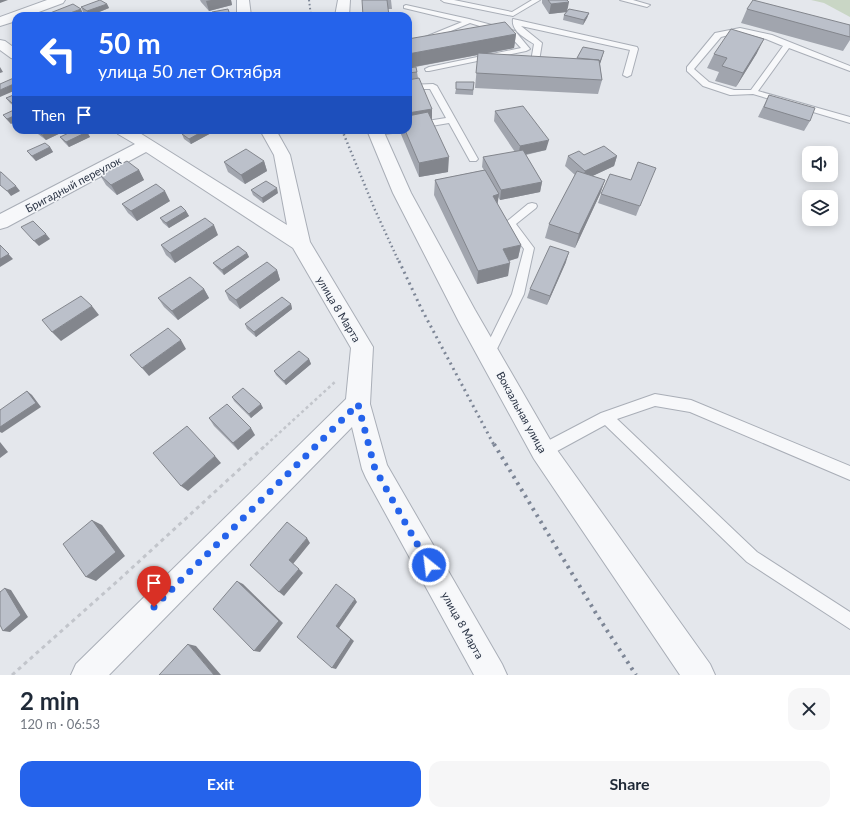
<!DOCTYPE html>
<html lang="en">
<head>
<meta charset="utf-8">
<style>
  body { margin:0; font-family:Lato,sans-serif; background:#f6f6f7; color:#1f2937; height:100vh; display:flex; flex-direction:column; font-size:15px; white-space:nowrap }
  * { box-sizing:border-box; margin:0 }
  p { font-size:13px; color:#747a83 }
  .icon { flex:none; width:22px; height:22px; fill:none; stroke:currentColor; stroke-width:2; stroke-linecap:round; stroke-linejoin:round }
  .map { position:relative; height:675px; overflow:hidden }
  .panel { display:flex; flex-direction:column; background:#fff; flex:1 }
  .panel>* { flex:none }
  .guide { position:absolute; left:12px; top:12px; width:400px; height:122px; border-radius:12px; box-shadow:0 2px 10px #0003; background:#2563eb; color:#fff; overflow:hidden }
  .fabs { position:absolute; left:802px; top:146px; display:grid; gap:8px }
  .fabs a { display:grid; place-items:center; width:36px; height:36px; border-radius:8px; background:#fff; box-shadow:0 2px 10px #0003; font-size:20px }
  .pin { position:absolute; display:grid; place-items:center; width:34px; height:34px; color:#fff; margin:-41px -17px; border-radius:50% 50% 50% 0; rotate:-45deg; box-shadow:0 0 4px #0007 }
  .pin .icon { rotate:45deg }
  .me { position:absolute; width:44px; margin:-22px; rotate:331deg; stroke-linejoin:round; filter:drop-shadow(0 0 3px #0008) }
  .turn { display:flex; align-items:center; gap:14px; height:84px; padding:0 20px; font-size:18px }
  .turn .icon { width:52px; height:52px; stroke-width:2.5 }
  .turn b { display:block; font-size:28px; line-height:34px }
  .then { display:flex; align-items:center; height:38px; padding:0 20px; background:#0003; gap:8px; font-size:15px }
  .round { display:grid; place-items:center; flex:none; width:42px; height:42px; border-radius:12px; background:#f6f6f7 }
  .headline { display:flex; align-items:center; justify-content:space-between; height:68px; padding:0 20px }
  h1 { font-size:24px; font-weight:700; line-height:30px }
  .action { display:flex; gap:8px; margin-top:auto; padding:8px 20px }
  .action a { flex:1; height:46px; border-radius:12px; background:#2563eb; color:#fff; font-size:16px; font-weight:700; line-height:46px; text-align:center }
  .action a+a { background:#f6f6f7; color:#1f2937 }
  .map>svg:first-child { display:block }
</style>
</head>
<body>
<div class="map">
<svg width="850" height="675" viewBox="0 0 850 675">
  <rect width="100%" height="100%" fill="#e4e7ec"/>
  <!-- green -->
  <path fill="#c9d6c5" d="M811,0H850V17L824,3Z"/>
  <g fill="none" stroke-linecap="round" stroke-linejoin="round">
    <!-- lane casing -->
    <g stroke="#a9aeb7" stroke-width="2">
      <path id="lane" d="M441,0H454L512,12L532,0H540L513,16L444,2Z
        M620,0H633L650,5L647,7Z
        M406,5L469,19L515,31L530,49L526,51L429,71H426L425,69L429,67L521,48L509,35L470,23L408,49V44L462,22L404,8V6Z
        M513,19L637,47L638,49L631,75L627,77L623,75L630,50L521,26L542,43L538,67L537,69H531L530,67L534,44C525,38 511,31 513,19Z
        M740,28L772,35L850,66V71L789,48L758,91L850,117V123L753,94L730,95L703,86L687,71V67L715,33ZM740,32L766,39L783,46L751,90H734L709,82L694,69L721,37Z
        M433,84L437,86L478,159L476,161H470L449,123L408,130V124L446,118L430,89H408V85Z
        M378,130H396L392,133L374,135L373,133L374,131Z
        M532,203L536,204L537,206L536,208L516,224L534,248L524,294L493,357L489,358L485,357L483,353L512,294L524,249L505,223L528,204Z
        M655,394L691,400L850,466V480L690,412L655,406L617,419L757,552L850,612V629L747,562L605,425L548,456L543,458L538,456L536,451L538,446L601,413Z"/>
    </g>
    <!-- street casing -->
    <g stroke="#a9aeb7" stroke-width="2">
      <path id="street" d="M47,0H65L63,3L28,16H16V21L0,26V17Z
        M237,0H249L251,16H237Z
        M338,0H350L349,16H335Z
        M0,40L5,41L16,49V59L11,58L0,50Z
        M116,130H135L287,225L274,155L260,130H276L290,155L310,242L373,347L370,404L387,465L502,664L507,675H474L366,478L362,469L352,427L109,675H71L76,664L346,399L351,348L293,248L146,152L7,227L0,229V214L135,144L118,134Z
        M367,130H383L411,193L475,310L552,443L710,664L715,675H680L534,459L459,322L393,193Z"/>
    </g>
    <!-- path-far1 -->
    <path stroke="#c2c5cb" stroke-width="2.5" stroke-dasharray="3 3" stroke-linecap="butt" d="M266,445L336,381"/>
    <!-- path -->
    <path stroke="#c2c5cb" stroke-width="3" stroke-dasharray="4 4" stroke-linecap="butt" d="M12,675L121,578L267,444"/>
    <!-- lane -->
    <use href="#lane" fill="#f7f8fa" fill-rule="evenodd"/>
    <!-- street -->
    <use href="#street" fill="#f7f8fa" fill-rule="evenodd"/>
    <!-- rail-far3 -->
    <path stroke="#7d8696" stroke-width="2" stroke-dasharray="1.5 2.5" stroke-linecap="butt" d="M309,0L311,16"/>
    <!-- rail-far2 -->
    <path stroke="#7d8696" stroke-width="2.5" stroke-dasharray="1.5 3" stroke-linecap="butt" d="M342,130L375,210L399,262"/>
    <!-- rail-far1 -->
    <path stroke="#7d8696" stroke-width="3" stroke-dasharray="2 4" stroke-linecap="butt" d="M399,261L421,308L494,445"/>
    <!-- rail -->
    <path stroke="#7d8696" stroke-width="4" stroke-dasharray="2.5 5" stroke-linecap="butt" d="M494,444L597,615L636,675"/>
  </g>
  <!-- wall -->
  <path fill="#a1a5ae" d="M200,0H231L232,5L209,11L201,2Z
    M362,0H391L392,9H388Z
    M542,0H567V11L589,13L587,18L583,25L563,20L564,15L566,12L549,14L542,3Z
    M107,4L109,8L90,16H89L83,12L81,7Z
    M747,9L850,25V40L843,51L741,23Z
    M516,34L514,48L486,54L601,61L600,64L602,80L598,94L475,88L478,55L410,68L417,72L418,78L448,172L419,177L400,132V130H408V39Z
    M757,53L736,87L715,81L719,72L707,68L714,54Z
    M474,82L473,95L455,94L456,89Z
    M16,94V108L10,103L6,98Z
    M769,95L810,121L804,131L758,117Z
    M16,109L11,124L7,120L3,115Z
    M495,111L546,150L526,155L542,182L540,192L500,200L498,197L497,203L521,245L518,258L509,261L508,276L477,284L434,195L435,180L484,170L482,167L483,157L515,152L494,121Z
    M35,130H67L46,140L38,134Z
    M87,132L90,137L69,147L64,142L60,137Z
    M213,132L191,144L184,139L182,134Z
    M50,147L53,152L36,161L31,156L27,151Z
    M584,155L617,156L614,166L592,176L605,180L600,194L575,248L545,238L549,224L575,175L565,166L568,156Z
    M264,161L267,171L245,184L228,172L224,162Z
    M139,170L144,180L117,195L106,185L100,175Z
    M251,190L278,193L263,203L253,195Z
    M601,194L640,206L636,216L598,203Z
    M170,201L137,221L128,213L122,204Z
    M186,211L189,216L169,228L163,223L160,218Z
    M218,235L175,263L166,255L161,245Z
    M247,253L249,257L224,275L216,267L213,263Z
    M566,262L547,305L527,298L530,289Z
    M277,270L280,280L240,309L229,300L225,291Z
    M204,289L209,298L178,320L164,307L158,298Z
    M291,304L292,309L256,337L247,329L245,324Z
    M309,359L311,364L286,385L276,375L274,371Z
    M232,397L263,408L251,418L234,401Z
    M209,418L255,435L238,450L214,426Z"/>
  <!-- shaded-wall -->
  <path fill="#83868d" d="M0,0H8L0,3Z
    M211,0H231L232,5L209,11L206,1Z
    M569,2L567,12L549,14L551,4Z
    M107,4L109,8L89,16L87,11Z
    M81,9L84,16H62Z
    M589,13L587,18L583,25L584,20Z
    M516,34L514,48L408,68V54Z
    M764,39L757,53L736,87L743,73Z
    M604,51L601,61L597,72L599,62Z
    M0,67L3,72L0,73Z
    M16,83V90L0,97V90Z
    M16,101V108L12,103Z
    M432,109V119L408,123V113Z
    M16,115V121L11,124L7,119Z
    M53,130H67L46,140L42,135Z
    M205,130H212L213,132L191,144L189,139Z
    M87,132L90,137L69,147L66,142Z
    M549,140L546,150L518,156L520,146Z
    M50,147L53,152L36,161L32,156Z
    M617,156L614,166L582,181L585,171Z
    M449,157L448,172L419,177V163Z
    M264,161L267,171L245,184L241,175Z
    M139,170L144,180L117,195L111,185Z
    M605,180L600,194L575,248L579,234Z
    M542,182L540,192L500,200L501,190Z
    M16,186L20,191L11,196L7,191Z
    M277,188L278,193L263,203L262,198Z
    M165,191L170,201L137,221L131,211Z
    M499,194L497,208L493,196Z
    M186,211L189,216L169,228L166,223Z
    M214,225L218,235L175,263L170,253Z
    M46,234L50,239L39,246L34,241Z
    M0,245L13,259L0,267Z
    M521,245L518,258L501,263L503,249Z
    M569,252L566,262L547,305L550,296Z
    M247,253L249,257L224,275L222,270Z
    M510,263L508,276L477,284L478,271Z
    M277,270L280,280L240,309L236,300Z
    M204,289L209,298L178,320L172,311Z
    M291,304L292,309L256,337L254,332Z
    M92,306L99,315L61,341L52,332Z
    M181,340L186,349L149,376L142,368Z
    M309,359L311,364L286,385L284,381Z
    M27,391L32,395L41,407L2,433L0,432V427Z
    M261,404L263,408L251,418L249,414Z
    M251,428L255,435L238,450L233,443Z
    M0,442L8,452L0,458Z
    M215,456L221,463L188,491L181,486Z
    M92,520L102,525L125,556L96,581L86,577Z
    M307,538L310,543L293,564L289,560Z
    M299,569L303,573L284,596L279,592Z
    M237,581L243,584L283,623L260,652L254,651Z
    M5,588L11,590L28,617L10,632L3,631Z
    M355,599L357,602L339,628L354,641L336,669L332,668L336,626Z
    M188,644L196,646L221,675H214Z"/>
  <!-- building -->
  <path fill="#bbc0ca" stroke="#83868d" d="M100,0L107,4L87,11L81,7Z
    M362,0H387L389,16H363Z
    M548,0H567L569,2L551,4Z
    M753,0L850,25V37L747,9Z
    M73,4L81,9L62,16H47L45,15Z
    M228,9L230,15L224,16H213L212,12Z
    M569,9L589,13L584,20L564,15Z
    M139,14L142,16H134Z
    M505,22L516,34L408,54V39Z
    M731,29L764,39L743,73L722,66L727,58L714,54Z
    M583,47L604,51L600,62L599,60L577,58Z
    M478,53L599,60L602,80L476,73Z
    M416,67L417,72L408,73V68Z
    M16,77V83L0,90V84Z
    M419,78L432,109L408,113V80Z
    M456,82H474L473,90L456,89Z
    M16,94V101L12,103L6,98Z
    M769,95L815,108L810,121L764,107Z
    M523,106L549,140L520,146L495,111Z
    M16,109V115L7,119L3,115Z
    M428,112L449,157L419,163L405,130H408V116Z
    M36,130H53L42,135Z
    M75,130H84L87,132L66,142L60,137Z
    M190,130H205L189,139L182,134Z
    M45,143L50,147L32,156L27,151Z
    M604,146L617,156L585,171L568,156L579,151L584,155Z
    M246,149L264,161L241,175L224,162Z
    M523,150L542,182L501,190L483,157Z
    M127,161L139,170L111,185L100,175Z
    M638,162L656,168L640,206L601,194L610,174L631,180Z
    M485,170L499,194L493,196L521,245L503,249L510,263L478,271L435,180Z
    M577,171L605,180L579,234L549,224Z
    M0,172H1L16,186L7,191L0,185Z
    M266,181L277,188L262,198L251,190Z
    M156,184L165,191L131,211L122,204Z
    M181,206L186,211L166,223L160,218Z
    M205,218L214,225L170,253L161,245Z
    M33,221L46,234L34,241L21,227Z
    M0,245L9,254L0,259Z
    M238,246L247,253L222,270L213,263Z
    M550,246L569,252L550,296L530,289Z
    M267,262L277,270L236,300L225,291Z
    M190,277L204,289L172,311L158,298Z
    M81,296L92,306L52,332L42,320Z
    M282,297L291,304L254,332L245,324Z
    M168,328L181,340L142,368L130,355Z
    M299,351L309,359L284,381L274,371Z
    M243,388L261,404L249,414L232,397Z
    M27,391L36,403L0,427V410Z
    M227,404L251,428L233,443L209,418Z
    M187,426L215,456L181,486L153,453Z
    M92,520L116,552L86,577L63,544Z
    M287,522L307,538L289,560L299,569L279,592L250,565Z
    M237,581L279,621L254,651L213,609Z
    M336,584L355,599L336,626L351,639L332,668L297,637Z
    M5,588L21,615L3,631L0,625V592Z
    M188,644L214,675H159Z"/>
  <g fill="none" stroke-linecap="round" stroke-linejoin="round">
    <!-- route -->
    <path stroke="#2563eb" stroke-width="7" stroke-dasharray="0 12.6" d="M154,607L358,404L375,469L429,565"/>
  </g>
  <g text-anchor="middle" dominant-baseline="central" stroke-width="3" stroke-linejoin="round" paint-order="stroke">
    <!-- street labels -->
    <g font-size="11" fill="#2b3445" stroke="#f4f6f9">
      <text transform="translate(73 184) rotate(-28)">Бригадный переулок</text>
      <text transform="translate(339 309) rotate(59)">улица 8 Марта</text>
      <text transform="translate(522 412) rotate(61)">Вокзальная улица</text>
      <text transform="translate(463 625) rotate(61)">улица 8 Марта</text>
    </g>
  </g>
</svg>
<div class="fabs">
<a><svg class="icon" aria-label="sound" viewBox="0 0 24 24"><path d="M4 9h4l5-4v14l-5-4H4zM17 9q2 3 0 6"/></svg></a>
<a><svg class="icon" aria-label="layers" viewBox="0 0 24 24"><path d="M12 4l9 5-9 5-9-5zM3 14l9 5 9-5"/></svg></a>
</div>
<div class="pin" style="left:154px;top:607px;background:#d93025"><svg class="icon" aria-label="arrive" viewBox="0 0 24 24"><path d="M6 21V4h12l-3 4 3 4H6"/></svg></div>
<svg class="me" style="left:429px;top:565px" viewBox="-20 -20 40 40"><circle r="17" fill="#2563eb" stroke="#fff" stroke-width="3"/><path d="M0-11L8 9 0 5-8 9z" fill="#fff"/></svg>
<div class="guide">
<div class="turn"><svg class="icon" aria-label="left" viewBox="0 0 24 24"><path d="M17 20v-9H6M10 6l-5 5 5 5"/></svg><div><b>50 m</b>улица 50 лет Октября</div></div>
<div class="then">Then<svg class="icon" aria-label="arrive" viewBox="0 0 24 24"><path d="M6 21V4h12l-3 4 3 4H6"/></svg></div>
</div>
</div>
<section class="panel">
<div class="headline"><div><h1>2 min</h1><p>120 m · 06:53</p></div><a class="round"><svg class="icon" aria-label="close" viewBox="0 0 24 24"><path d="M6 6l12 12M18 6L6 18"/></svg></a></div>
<div class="action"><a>Exit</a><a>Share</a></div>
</section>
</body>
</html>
